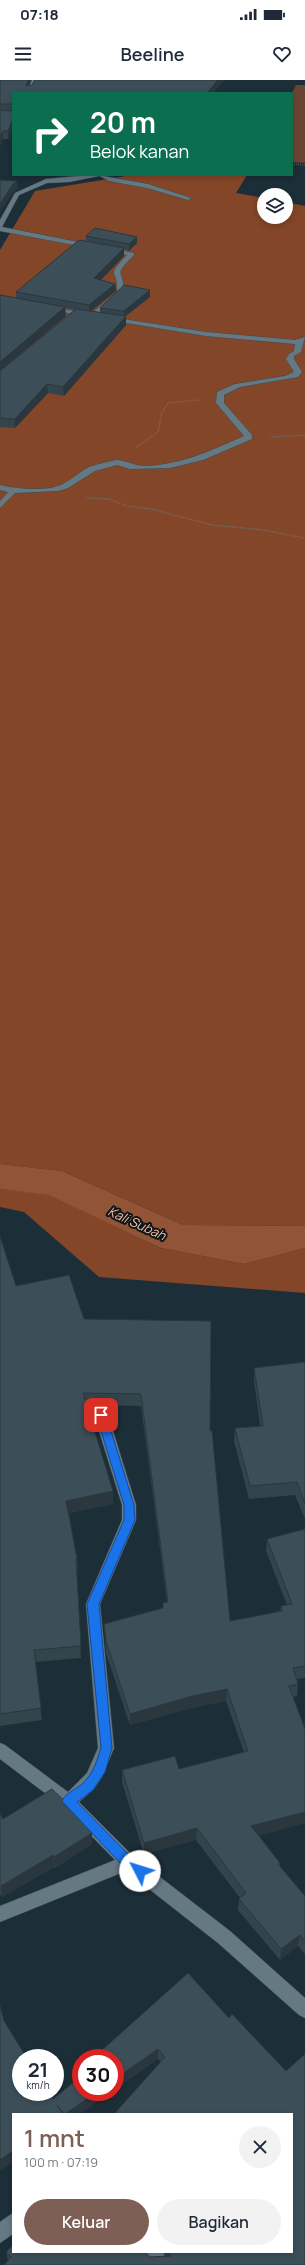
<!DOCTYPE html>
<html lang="id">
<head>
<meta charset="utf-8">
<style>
  body { margin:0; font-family:Manrope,sans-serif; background:#f2f2f3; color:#1f2937; height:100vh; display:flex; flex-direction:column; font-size:15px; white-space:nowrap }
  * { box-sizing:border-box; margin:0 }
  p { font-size:13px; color:#747a83 }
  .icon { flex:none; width:22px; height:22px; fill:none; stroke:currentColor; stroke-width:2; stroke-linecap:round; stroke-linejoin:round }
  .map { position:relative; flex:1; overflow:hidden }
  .details { position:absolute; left:12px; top:2033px; width:281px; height:140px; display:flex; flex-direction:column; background:#fff; border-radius:0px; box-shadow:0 2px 6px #0003 }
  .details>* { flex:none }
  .guide { position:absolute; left:12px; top:12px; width:281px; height:84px; border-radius:0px; box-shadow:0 2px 6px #0003; background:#0b6e4f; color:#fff; overflow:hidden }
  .fabs { position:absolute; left:257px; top:108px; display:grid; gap:8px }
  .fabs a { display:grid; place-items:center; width:36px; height:36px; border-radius:50%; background:#fff; box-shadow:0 2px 6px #0003; font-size:20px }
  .speed { position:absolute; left:12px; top:1969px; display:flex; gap:8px; font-size:20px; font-weight:700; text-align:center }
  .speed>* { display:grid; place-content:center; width:52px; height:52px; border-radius:50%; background:#fff; box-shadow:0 2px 6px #0003; line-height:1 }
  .speed small { font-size:10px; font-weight:400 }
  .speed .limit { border:6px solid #d22; background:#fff; color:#111 }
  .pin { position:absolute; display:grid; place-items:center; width:34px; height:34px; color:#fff; margin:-17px; border-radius:8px; box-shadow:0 2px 6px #0006 }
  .me { position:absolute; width:44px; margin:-22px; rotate:310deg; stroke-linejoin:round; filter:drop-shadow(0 0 3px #0008) }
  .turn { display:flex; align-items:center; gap:14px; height:84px; padding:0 12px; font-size:18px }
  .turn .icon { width:52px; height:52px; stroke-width:2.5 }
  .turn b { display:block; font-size:28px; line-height:34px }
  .round { display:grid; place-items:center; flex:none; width:42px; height:42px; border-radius:21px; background:#f2f2f3 }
  .overview { display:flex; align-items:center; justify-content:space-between; height:68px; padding:0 12px }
  h1 { font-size:24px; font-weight:600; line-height:30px; color:#7d5f56 }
  .cta { display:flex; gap:8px; margin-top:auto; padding:8px 12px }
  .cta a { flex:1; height:46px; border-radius:24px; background:#7d5f56; color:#fff; font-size:16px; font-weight:600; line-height:46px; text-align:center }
  .cta a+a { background:#f2f2f3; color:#1f2937 }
  .status { display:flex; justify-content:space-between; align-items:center; height:28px; padding:0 20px; background:#fff; direction:ltr }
  .status svg { height:11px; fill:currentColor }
  header { display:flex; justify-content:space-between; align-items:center; height:52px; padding:0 12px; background:#fff; font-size:18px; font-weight:600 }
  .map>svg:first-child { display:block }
</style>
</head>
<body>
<div class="status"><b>07:18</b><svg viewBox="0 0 49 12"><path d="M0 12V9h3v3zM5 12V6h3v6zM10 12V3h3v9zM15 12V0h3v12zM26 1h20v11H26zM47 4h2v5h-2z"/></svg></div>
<header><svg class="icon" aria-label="menu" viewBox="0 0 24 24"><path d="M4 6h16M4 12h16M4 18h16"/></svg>Beeline<svg class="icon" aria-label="heart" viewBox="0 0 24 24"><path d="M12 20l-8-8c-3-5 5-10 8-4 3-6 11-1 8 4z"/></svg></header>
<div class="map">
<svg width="305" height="2185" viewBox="0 0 305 2185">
  <rect width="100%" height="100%" fill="#1c2e37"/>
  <!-- green -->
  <path fill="#6a4432" d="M296,5H305V83L292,82V13Z"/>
  <!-- forest -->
  <path fill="#834628" d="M132,95H247L236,113L264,118V137H286V122L305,126V1146L183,1145L62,1091L0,1084V170L35,111Z
    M0,1109L49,1114L161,1168L244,1184L305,1168V1213L99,1197L24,1132L0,1127Z"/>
  <!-- water -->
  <path fill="#925436" d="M0,1084L62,1091L183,1145L305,1146V1168L244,1184L161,1168L49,1115L0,1109Z"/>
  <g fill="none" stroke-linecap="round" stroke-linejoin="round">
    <!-- service casing -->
    <g stroke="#3c4c53" stroke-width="1">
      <path id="service" d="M32,0H38L31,12H27Z
        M98,95L148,104L191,118L188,120L147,108L109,101Z"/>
    </g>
    <!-- minor casing -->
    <g stroke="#3c4c53" stroke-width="1">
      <path id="minor" d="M89,95H104L69,102L47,103L19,115L2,147L134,173V175C110,199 126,188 123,213L92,238L48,229L51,227L91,234L117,212C119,188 104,199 127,175L0,151V140L15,113L46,99Z
        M110,237L206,252L295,260L305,257L301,272L294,276V279L302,292L298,297L240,307L224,315V323L252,355V359L203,380L170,388L130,389L117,385L95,391L68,408L58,411L15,413L0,428V421L8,412L0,410V405C16,409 48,412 63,404C72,399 80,392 89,387C97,384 107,382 116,380C122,379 136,386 145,386C181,385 212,370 244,356L216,323L217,312L235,304L285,296L294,292L286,279L289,274L294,271L295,264L206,256L108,240L107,239Z
        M101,1330L106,1331L108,1335L136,1425V1440L100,1524L114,1668L102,1697L94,1709L79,1722L134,1777L230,1851L305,1918V1938L299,1935L218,1863L126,1791L0,1842V1826L115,1780L62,1726L0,1679V1663L5,1665L68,1712L87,1693L98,1668L86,1524L122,1440V1425L94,1335L96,1331Z
        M13,2133V2154L0,2163V2142Z
        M143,2172H163L169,2185H149Z"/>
    </g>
    <!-- path -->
    <path stroke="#78878f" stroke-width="1.5" stroke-dasharray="0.5 1.5" stroke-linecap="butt" d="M292,84L305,85
      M270,357L305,355
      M137,367L158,352L162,332L168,323L200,320
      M86,418L109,419L127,426L151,429L212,445L263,450L305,458"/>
    <!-- service -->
    <use href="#service" fill="#657984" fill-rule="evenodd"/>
    <!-- minor -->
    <use href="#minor" fill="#657984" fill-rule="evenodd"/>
  </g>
  <!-- wall -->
  <path fill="#34444d" d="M0,0H30L29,6L32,5L35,0H224L213,13H13V49L8,59H3L0,66Z
    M86,156L137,157V163L129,171L124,169V176L101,200L115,204L116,211L91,231L100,233V228L150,217L126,236V245L64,316L48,313L15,348L0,347V291L75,230L65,228L66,236L16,218V212L86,161Z
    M0,1156L16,1206L84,1239L210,1351L230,1541L280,1531L281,1526L287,1525L266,1471L267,1459L305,1449V1598L297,1599L298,1604L297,1616L293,1617L305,1649V1743L259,1755L280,1783V1787L305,1816V1874L298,1866L280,1880L238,1830L239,1819L240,1818L196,1760L144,1774L122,1702V1690L179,1689L244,1672L226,1621L192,1628L130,1645L106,1573L104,1544L163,1528V1523L167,1522L141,1326L87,1325L113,1411V1424L69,1433L77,1478L78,1490H76L81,1578L35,1582L42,1640L0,1646Z
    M305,1282V1439L295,1415L249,1419L234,1361L235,1348L260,1346L254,1301V1288Z
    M0,1734L3,1739L92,1753V1764L55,1788L54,1787L2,1817L0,1814Z
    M188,1893L229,1938L232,1934L286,1991L305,1974V2185H4L8,2181L6,2172L13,2165V2172H146L149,2177H166L164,2172H292V2034H114L161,1982L158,1979L115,2009V1978H102L101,1971Z"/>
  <!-- shaded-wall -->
  <path fill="#2a373e" d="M28,0H30L26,13V6Z
    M218,0H224L213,13H207Z
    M12,41L13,49L8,59V51Z
    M3,51V59L0,66V57Z
    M17,101L18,109L14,112L0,132V124L13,104Z
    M137,157V163L129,171V164Z
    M124,168V176L95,206L94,198Z
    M115,204L116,211L90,232L89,225Z
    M150,210V217L124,237V231Z
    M65,227L66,236L0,291V282Z
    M126,236V245L64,316L63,307Z
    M47,304L48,313L15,348V339Z
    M113,1411V1424L67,1433L66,1421Z
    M227,1609L226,1621L192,1628L130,1645V1634L192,1616Z
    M305,1732V1743L251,1758V1746Z
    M197,1748L196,1760L144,1774V1763Z
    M92,1753V1764L55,1788L54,1777Z
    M53,1775L54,1787L2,1817L1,1806Z
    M300,1855L298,1866L280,1880L281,1869Z
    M158,1969V1979L115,2009V1999Z
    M97,2012H111L80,2034H65Z
    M13,2071V2082L0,2091V2080Z"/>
  <!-- building -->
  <path fill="#3c4f59" stroke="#2a373e" d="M0,0H28L26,6L32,5L35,0H218L207,13H13V24H0Z
    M13,29V41H12L8,51H3L0,57V30L13,31Z
    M0,100L17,101L13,104L0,124Z
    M95,148L137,157L129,164L86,156Z
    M79,160L124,168L94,198L115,204L89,225L16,212Z
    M124,205L150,210L124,231L100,228Z
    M0,215L65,227L0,282Z
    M76,229L126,236L63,307L47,304L15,339L0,338V291Z
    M0,1156L16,1206L69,1195L84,1239L211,1241L210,1351L212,1350L230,1541L282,1531L281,1526L292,1524L267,1459L305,1449V1586L293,1588L298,1604L289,1606L305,1649V1732L251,1746L280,1783L278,1784L305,1816V1861L300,1855L281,1869L239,1819L246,1813L197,1748L144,1763L122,1690L175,1676L179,1689L248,1671L227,1609L192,1616L130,1634L106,1561L104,1544L163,1528V1523L168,1522L141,1314L83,1313L113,1411L66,1421L77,1478H76L81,1566L34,1570L41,1628L0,1634Z
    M305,1282V1424L297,1402L250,1406L235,1348L263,1346L254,1288Z
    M52,1709L76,1732L92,1753L54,1777L53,1775L1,1806L0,1805V1734L3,1739Z
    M188,1893L229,1938L232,1934L286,1991L305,1974V2185H4L11,2177L6,2172L13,2165V2172H146L149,2177L171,2176L168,2172H292V2034H114L165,1977L158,1969L115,1999V1978H102L105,1976L101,1971Z
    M0,1925L4,1941L27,1978H21V2012H49L53,2019L81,1996V2012H97L65,2034H64L57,2025L63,2034H13V2071L0,2080Z"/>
  <!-- route -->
  <path fill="#1a73e8" stroke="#114b97" d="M101,1331L106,1335L134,1425L135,1440L99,1524L112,1668L105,1692L93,1710L77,1722L132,1778L144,1787L146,1791L144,1795L140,1797L123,1786L62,1721C66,1712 78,1709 84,1702C94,1692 97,1680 101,1668L87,1524L124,1440V1425L96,1335Z"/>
  <g text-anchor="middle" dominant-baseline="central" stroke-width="4" stroke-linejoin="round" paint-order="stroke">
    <!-- water labels -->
    <g font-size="13" font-style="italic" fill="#f7bfa5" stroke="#0d1519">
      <text transform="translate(137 1143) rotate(25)">Kali Subah</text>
    </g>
  </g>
</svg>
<div class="fabs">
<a><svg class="icon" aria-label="layers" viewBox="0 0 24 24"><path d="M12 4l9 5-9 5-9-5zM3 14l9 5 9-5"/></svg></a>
</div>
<div class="speed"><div>21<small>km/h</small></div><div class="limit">30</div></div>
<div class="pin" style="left:101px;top:1335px;background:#d93025"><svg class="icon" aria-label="arrive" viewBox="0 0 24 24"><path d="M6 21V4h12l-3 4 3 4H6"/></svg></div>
<svg class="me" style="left:140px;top:1791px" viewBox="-20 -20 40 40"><circle r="19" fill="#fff"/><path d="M0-13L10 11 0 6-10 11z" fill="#1a73e8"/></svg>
<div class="guide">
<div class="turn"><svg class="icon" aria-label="right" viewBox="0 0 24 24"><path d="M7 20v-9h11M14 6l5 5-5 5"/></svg><div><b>20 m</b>Belok kanan</div></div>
</div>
<section class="details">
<div class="overview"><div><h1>1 mnt</h1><p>100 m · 07:19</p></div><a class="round"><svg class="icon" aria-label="close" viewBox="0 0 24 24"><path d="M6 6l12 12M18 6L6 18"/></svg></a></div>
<div class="cta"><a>Keluar</a><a>Bagikan</a></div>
</section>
</div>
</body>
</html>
